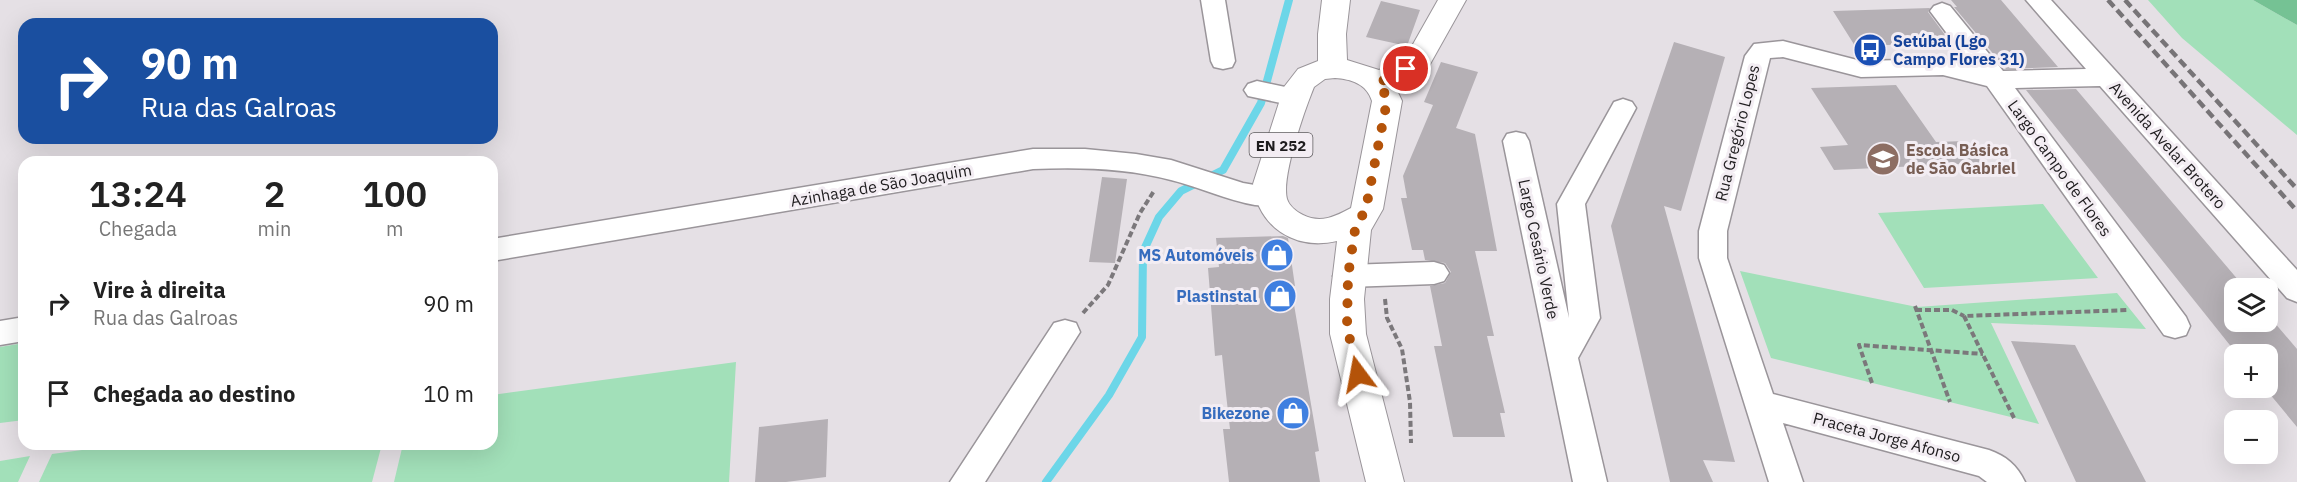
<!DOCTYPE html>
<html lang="pt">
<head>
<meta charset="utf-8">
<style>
  body { margin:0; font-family:"IBM Plex Sans",sans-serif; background:#f6f6f6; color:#222; height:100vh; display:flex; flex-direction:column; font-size:22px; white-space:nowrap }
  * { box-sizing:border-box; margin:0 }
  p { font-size:20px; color:#767676 }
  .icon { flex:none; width:33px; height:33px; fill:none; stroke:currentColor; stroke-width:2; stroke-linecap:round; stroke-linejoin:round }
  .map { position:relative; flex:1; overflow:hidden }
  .details { position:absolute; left:18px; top:156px; width:480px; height:294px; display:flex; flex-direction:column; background:#fff; border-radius:18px; box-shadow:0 6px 24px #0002 }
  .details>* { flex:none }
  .banner { position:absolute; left:18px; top:18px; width:480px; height:126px; border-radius:18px; box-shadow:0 6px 24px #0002; background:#1a4fa0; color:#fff; overflow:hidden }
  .tools { position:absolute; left:2224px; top:278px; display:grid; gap:12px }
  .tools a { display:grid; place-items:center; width:54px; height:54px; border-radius:12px; background:#fff; box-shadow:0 6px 24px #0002; font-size:30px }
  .pin { position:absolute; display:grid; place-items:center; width:51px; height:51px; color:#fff; margin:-26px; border:3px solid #fff; border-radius:50%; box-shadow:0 2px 6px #0007 }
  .me { position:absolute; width:66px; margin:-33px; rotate:347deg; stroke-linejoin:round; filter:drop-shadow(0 0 4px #0008) }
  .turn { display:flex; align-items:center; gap:21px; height:126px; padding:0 24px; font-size:27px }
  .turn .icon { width:78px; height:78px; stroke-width:2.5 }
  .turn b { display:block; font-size:42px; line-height:51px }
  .eta { display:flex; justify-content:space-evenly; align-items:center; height:102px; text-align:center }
  .eta b { font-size:36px; font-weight:600; line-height:42px }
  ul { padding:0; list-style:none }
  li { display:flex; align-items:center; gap:18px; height:90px; padding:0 24px }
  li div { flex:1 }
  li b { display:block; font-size:22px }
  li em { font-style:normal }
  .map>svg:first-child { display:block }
</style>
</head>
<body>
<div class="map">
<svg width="2297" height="482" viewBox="0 0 2297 482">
  <rect width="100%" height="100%" fill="#e5e0e5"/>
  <!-- green -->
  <path fill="#a2e0b9" d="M2148,0H2253L2297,25V135L2182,38Z
    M2043,204L2098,278L1924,288L1878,213Z
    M1740,271L1917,307L2117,293L2146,329L1991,323L2039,424L1771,358Z
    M24,343V420L0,423V347Z
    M736,362L729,482H394L403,444H492V395Z
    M127,444H382L372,482H39L52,454Z
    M30,456L18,482H0V461Z"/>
  <!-- forest -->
  <path fill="#75c294" d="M2253,0H2297V25Z"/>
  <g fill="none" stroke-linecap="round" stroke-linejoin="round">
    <!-- stream -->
    <path stroke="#6cd6e8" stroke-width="8" d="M1046,482L1109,395L1142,337L1143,252L1159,217L1181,191L1223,170L1261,103L1289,0"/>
  </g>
  <!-- building -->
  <path fill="#b5b0b5" d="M1951,0H2001L2058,67L2006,69L1954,7H1957Z
    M1381,1L1420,10L1407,46L1366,37Z
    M1930,8L1928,12L1951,43L1855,46L1833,11Z
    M1674,42L1725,57L1681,211L1664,206L1735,462L1703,460L1713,482H1670L1611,226Z
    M1441,62L1478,72L1456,128L1475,134L1497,251H1475L1494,336H1487L1505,413H1500L1505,437H1453L1434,346H1442L1430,286L1445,283L1451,272L1445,263L1425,260L1423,250H1412L1401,198H1407L1403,176L1433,105L1424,102Z
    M1896,85L1936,142L1965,141L1982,163L1834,170L1820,147L1848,145L1811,88Z
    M2076,89L2245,288H2235V321H2268V315L2297,349V427L2264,387H2268V354H2237L2026,90Z
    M1102,177L1127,179L1115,263L1089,262Z
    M1283,236L1288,238L1295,286L1291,287L1319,451L1315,452L1320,482H1229L1223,429H1230L1226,394L1222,355L1215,356L1208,268L1219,267L1216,238Z
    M2011,341L2075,345L2146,482H2076Z
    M828,419L826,477L786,482H755L759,427Z"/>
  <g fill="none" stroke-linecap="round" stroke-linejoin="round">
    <!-- minor casing -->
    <g stroke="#9a959a" stroke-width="3">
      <path id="minor" d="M1201,0H1225L1235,61L1232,67L1223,69L1214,67L1211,61Z
        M2026,0H2051L2297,270V302L2287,298L2100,86L2015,88L2186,317L2190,326L2186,335L2175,338L2164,335L1987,86L1943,75L1861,77L1783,57L1770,58L1727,231V258L1773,394L1989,450C2006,456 2017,465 2025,482H1987L1979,476L1783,423L1803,482H1769L1699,258V231L1745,56L1754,44L1783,41L1861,61L1943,59L1970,64L1930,11L1934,6L1942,3L1950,6L2003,71L2086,69Z
        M1257,81L1304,91L1308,97L1304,103L1295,106L1248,96L1244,90L1248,84Z
        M1623,99L1632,102L1636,108L1585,204L1600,318L1578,358L1607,482H1573L1503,141L1507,134L1516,132L1525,134L1529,141L1569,318L1557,204L1614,102Z
        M1033,149H1085L1136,154L1171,160L1243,183L1278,189L1282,196L1278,203L1268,206L1255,205C1226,200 1200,187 1171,180C1126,168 1079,167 1033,169L492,261V239Z
        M1434,262L1444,265L1449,273L1444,281L1434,284L1348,287L1338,284L1333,276L1338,268L1348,265Z
        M24,317V341L0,345V321Z
        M1065,320L1076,323L1080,332L985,482H950L1054,323Z"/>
    </g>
    <!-- major casing -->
    <g stroke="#9a959a" stroke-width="2">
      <path id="major" d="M1322,0H1350L1346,34L1347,60L1379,70L1408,53L1438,0H1466L1429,66L1395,86L1402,101L1383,209L1371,230L1364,299L1366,334L1404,482H1366L1330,334V299L1337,241C1295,251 1258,227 1253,184L1284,87L1298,69L1318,61V34ZM1335,78C1351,79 1367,84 1372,101L1351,208C1336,216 1321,224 1303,215C1297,212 1289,206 1287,199C1281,177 1305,109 1314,87L1325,79Z"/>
    </g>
    <!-- path -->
    <path stroke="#7b787b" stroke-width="4" stroke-dasharray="6 3" stroke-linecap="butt" d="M1385,299L1387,318L1402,349L1410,402L1411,443
      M1915,306L1950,402
      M1916,310H1952L1964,316
      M1083,313L1108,285L1140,213L1154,191
      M1872,383L1859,345L1983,354
      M2014,418L1964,316L2129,310"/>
    <!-- minor -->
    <use href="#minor" fill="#fff" fill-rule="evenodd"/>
    <!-- major -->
    <use href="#major" fill="#fff" fill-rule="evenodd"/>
    <!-- rail -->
    <path stroke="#777477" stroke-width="4.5" stroke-dasharray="9 4.5" stroke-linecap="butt" d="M2108,0L2297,211
      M2125,0L2297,189"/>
  </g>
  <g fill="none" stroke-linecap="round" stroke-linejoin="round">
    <!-- route -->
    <path stroke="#b45309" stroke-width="10" stroke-dasharray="0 18" d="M1358,374L1347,327L1348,276L1355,230L1366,208L1387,101L1384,92L1378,83L1406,69"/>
  </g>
  <!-- icons -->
  <defs>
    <g id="bus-disc" transform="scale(1.725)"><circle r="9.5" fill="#1a4fb4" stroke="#f3edf3"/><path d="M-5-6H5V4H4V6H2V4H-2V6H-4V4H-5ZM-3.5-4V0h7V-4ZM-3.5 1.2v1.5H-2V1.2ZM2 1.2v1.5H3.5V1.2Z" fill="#fff"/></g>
    <g id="school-disc" transform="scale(1.725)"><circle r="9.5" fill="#8d6e63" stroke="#f3edf3"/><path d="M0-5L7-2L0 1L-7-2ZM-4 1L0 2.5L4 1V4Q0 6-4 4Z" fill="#fff"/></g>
    <g id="shop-disc" transform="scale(1.725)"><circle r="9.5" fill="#3f7fe0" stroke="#f3edf3"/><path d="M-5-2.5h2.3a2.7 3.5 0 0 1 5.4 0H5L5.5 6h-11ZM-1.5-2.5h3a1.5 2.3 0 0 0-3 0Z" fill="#fff"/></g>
  </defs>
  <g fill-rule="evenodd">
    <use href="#bus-disc" x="1870" y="50"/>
    <use href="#school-disc" x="1883" y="159"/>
    <use href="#shop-disc" x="1277" y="255"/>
    <use href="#shop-disc" x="1280" y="296"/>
    <use href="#shop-disc" x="1293" y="413"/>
  </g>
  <g text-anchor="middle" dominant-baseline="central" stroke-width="6" stroke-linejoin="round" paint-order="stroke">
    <!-- shield labels -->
    <rect fill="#f3edf3" stroke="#5e5b5e" stroke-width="1.5" x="1249.5" y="133" width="63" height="24" rx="4.5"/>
    <g font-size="15" font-weight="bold" fill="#1e1c1e">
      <text x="1281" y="145">EN 252</text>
    </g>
    <!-- transit labels -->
    <g font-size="16" font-weight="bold" fill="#164399" stroke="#f3edf3" text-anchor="start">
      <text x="1893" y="41">Setúbal (Lgo<tspan x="1893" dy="18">Campo Flores 31)</tspan></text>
    </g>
    <!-- street labels -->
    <g font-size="16" fill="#1e1c1e" stroke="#f3edf3">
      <text transform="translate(1737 133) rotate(-76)">Rua Gregório Lopes</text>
      <text transform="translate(2168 145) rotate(48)">Avenida Avelar Brotero</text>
      <text transform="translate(2060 168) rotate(54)">Largo Campo de Flores</text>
      <text transform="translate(881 185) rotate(-10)">Azinhaga de São Joaquim</text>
      <text transform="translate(1539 249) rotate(78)">Largo Cesário Verde</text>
      <text transform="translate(1887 437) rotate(15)">Praceta Jorge Afonso</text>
    </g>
    <!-- education labels -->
    <g font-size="16" font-weight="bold" fill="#785e54" stroke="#f3edf3" text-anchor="start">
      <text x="1906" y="150">Escola Básica<tspan x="1906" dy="18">de São Gabriel</tspan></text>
    </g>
    <!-- shop labels -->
    <g font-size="16" font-weight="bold" fill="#366cbe" stroke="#f3edf3" text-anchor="end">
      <text x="1254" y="255">MS Automóveis</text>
      <text x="1257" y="296">Plastinstal</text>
      <text x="1270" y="413">Bikezone</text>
    </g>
  </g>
</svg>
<div class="tools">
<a><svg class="icon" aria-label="layers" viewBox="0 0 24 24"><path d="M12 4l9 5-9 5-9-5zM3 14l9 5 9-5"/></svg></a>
<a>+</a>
<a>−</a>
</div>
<div class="pin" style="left:1406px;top:69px;background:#d93025"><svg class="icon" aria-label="arrive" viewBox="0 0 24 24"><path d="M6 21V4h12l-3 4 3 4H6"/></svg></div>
<svg class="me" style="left:1358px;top:374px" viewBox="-20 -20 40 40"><path d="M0-17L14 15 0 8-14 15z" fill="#b45309" stroke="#fff" stroke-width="4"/></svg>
<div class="banner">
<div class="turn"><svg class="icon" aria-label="right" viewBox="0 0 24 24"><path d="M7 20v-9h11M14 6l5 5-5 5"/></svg><div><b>90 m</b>Rua das Galroas</div></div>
</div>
<section class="details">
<div class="eta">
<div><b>13:24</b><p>Chegada</p></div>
<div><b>2</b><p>min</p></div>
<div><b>100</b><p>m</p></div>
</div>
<ul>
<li><svg class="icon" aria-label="right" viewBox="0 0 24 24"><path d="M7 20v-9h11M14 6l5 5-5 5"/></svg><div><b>Vire à direita</b><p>Rua das Galroas</p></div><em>90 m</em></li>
<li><svg class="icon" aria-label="arrive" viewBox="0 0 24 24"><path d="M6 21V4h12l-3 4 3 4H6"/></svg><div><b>Chegada ao destino</b></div><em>10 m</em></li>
</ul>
</section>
</div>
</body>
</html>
